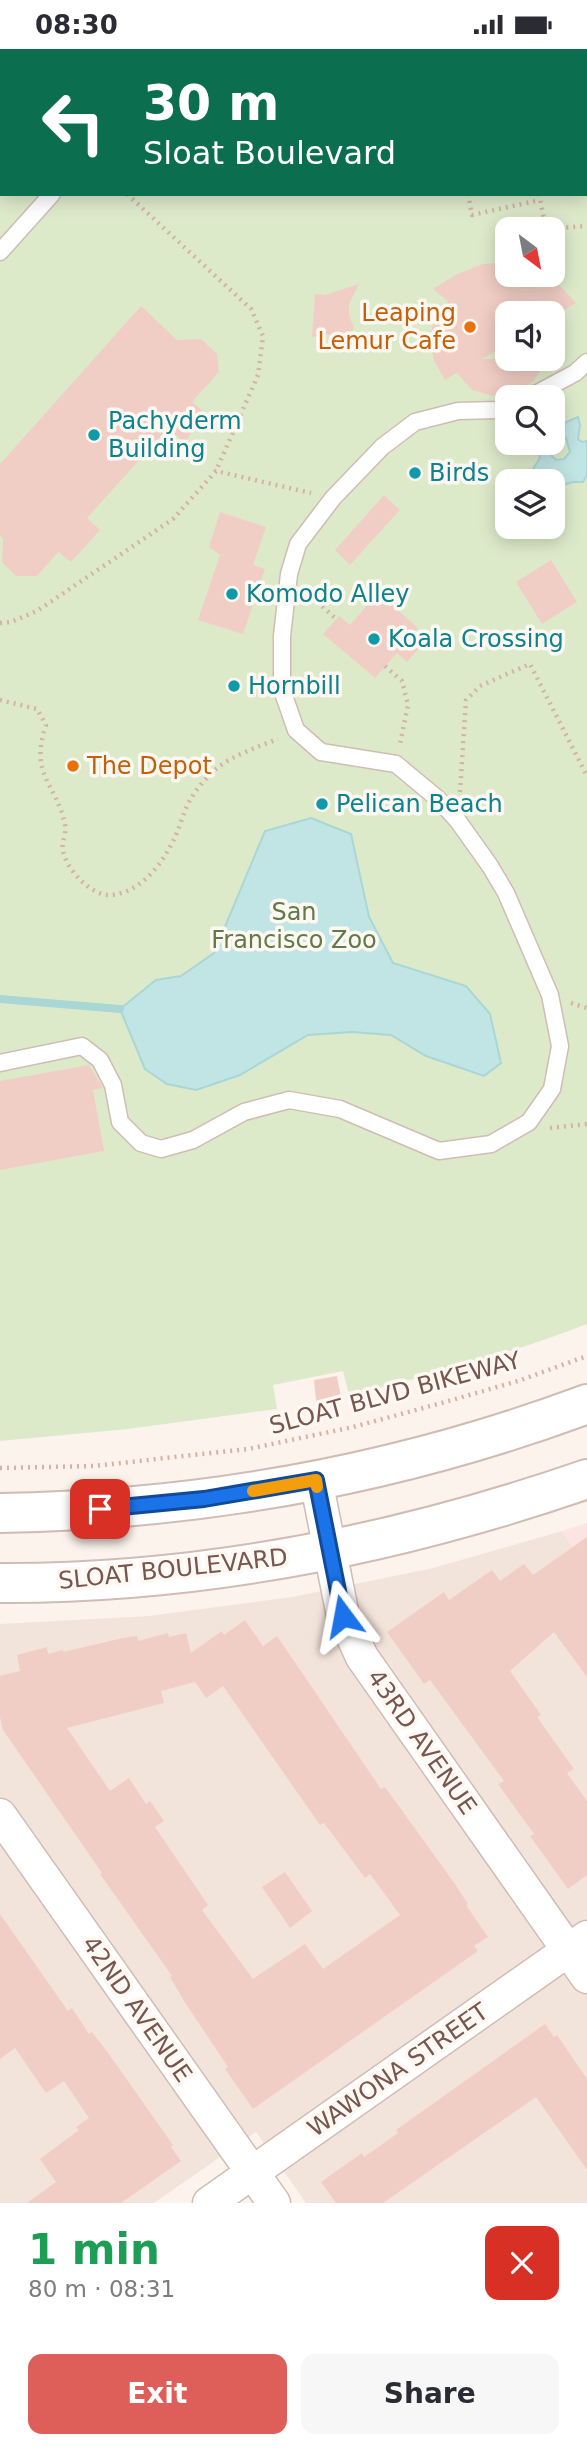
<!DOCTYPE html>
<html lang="en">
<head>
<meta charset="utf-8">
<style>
  body { margin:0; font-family:"DejaVu Sans",sans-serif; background:#f7f7f7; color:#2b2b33; height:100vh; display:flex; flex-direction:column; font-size:26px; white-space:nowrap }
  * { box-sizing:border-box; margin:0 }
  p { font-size:23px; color:#7c7c81 }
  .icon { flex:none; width:38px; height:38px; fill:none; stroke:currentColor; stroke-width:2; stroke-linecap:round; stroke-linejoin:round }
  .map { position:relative; height:2154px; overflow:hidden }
  .panel { display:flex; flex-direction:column; background:#fff; flex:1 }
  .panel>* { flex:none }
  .banner { position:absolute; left:0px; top:0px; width:588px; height:147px; box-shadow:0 4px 18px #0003; background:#0b6e4f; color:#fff; overflow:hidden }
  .needle { width:46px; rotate:148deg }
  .tools { position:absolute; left:495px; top:168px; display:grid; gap:14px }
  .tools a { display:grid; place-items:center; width:70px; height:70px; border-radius:14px; background:#fff; box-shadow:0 4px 18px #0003; font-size:35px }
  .pin { position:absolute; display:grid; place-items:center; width:60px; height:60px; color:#fff; margin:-30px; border-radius:14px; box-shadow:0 4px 10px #0006 }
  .me { position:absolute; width:77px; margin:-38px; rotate:347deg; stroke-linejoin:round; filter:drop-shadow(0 0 5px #0008) }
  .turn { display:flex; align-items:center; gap:24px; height:147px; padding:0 28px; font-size:32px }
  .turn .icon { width:91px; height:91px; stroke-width:2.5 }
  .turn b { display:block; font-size:49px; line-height:60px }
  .round { display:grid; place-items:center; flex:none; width:74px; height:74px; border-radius:14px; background:#f7f7f7 }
  .summary { display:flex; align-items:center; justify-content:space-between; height:119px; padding:0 28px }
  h1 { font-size:42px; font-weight:700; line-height:52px; color:#1e9e55 }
  .button { display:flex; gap:14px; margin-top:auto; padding:14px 28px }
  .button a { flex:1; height:80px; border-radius:14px; background:#de5e59; color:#fff; font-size:28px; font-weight:700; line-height:80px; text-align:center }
  .button a+a { background:#f7f7f7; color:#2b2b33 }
  .status { display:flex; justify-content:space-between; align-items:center; height:49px; padding:0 35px; background:#fff; direction:ltr }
  .status svg { height:19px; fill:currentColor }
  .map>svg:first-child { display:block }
</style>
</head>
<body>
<div class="status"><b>08:30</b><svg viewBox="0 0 49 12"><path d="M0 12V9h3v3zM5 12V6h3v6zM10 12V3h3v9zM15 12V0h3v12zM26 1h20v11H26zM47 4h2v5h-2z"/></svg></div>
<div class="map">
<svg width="587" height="2154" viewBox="0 0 587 2154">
  <rect width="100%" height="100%" fill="#fcf3ec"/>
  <!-- residential -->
  <path fill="#f3e4db" d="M562,1482L587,1518V2154H306L256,2083L154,2154H0V1575L149,1567L292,1548L433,1519Z"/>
  <!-- commercial -->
  <path fill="#fbe4e1" d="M587,1474V1517L562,1482Z"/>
  <!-- green -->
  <path fill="#ddeaca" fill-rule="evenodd" d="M0,0H587V1275C509,1305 430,1327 349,1346L343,1322L273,1336L277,1360L128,1380L0,1392ZM2,2H586V145H2ZM508,180H553V226H508ZM508,264H553V310H508ZM508,348H553V394H508ZM508,432H553V478H508Z"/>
  <!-- water -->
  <path fill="#c1e5e4" stroke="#a8d7d5" stroke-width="2" d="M578,368L580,376L578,390L582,393L587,392V426L583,433H573L553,439V432H535L533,420L540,409L537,394H552L548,396V403L556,411L564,410L570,403L566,389L553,393V379Z
    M311,769L351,785L369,868L393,914L466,937L490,965L501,1014L484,1027L426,1007L391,986L352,983L308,986L240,1026L196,1041L167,1035L145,1020L120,960L156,931L181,927L214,904L265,782Z"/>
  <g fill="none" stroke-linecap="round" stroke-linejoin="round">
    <!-- stream -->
    <path stroke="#a8d7d5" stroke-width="8" d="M0,950L120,960"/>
  </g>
  <!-- building -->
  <path fill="#f0cec5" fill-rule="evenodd" d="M508,213V226H545L557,234L576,254L559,264H508V295L482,310H547L534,332L516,343L493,347L472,341L457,324L445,331L434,312L430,289L435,266L448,252L433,240L457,225L483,215Z
    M359,235L349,255V266L354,279L344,289L334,285L312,288L315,245L325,246Z
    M141,257L177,291L201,290L217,305L219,323L192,353L207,366L184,393L168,379L87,469L100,481L71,513L58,503L37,527H16L2,513L3,490L0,487V415Z
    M384,446L400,461L350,516L335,501Z
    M220,463L266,478L253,516L265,520L243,585L198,571L220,506L209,498Z
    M551,511L577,553L542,575L516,533Z
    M378,544L418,579L412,586L423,595L407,613L397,604L375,629L323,585L339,567L350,576Z
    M89,1016L103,1039L93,1041L104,1102L0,1121V1032Z
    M337,1327L341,1348L316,1352L314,1331Z
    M587,1488V1628L554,1583L510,1622L541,1666L537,1668L574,1720L567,1724L587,1752V1826L568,1840L530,1787L534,1785L498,1735L504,1732L430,1631L424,1635L387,1583L444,1543L449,1551L492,1521L500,1532L524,1515L533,1526Z
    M245,1571L263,1597L277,1587L381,1740L385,1738L455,1835L468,1855L466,1856L488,1888L474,1897L478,1902L253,2060L225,2020L228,2018L186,1955L170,1928L172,1927L100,1825L102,1824L3,1681L0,1668V1627L20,1622L17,1606L47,1598L48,1605L63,1601V1603L123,1589L137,1587L138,1592L168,1584L169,1588L186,1584L191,1604L222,1582L224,1586ZM195,1633L206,1649L223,1637L320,1776L324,1774L365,1829L370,1825L400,1866L323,1920L305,1895L253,1930L202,1861L208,1856L155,1778L164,1772L150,1752L146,1755L129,1729L110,1742L67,1679L164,1654L161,1642Z
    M285,1823L312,1862L290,1879L262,1838Z
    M0,1865L68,1962L72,1959L89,1985L92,1983L111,2008L173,2096L171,2098L181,2112L121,2154H27L56,2133L40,2110L79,2081L76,2078L89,2069L64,2032L46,2044L15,1999L0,2010Z
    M545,1975L554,1988L557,1986L587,2030V2121L536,2048L383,2154H336L321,2133L362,2104L364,2108L398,2084L396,2081Z"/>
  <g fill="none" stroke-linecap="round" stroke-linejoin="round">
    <!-- service casing -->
    <g stroke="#d1bcb4" stroke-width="19">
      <path id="service" d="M178,2L179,0
        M0,203L52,145
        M530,348L575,324L587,313
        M0,1014L82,997L100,1011L113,1036L120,1073L141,1094L161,1100L193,1091L244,1063L289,1051L340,1060L439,1102L491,1095L529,1073L552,1040L560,997L550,946L506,844L490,817L458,772L438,750L396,715L321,703L296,681L282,641V587L289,525L298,495L333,449L382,398L415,373L458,362L498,361L508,357"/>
    </g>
    <!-- minor casing -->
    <g stroke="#d1bcb4" stroke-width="35">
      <path id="minor" d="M316,1431L343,1567L362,1608L587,1928
        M0,1766L274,2154
        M209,2154L587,1888"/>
    </g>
    <!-- tertiary casing -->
    <g stroke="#d1bcb4" stroke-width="42">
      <path id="tertiary" d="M0,1464C200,1461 399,1425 587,1355
        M0,1534C199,1535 399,1495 587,1430"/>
    </g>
    <!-- path -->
    <path stroke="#d6b1a7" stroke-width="4.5" stroke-dasharray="2 5" stroke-linecap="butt" d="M61,0L65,2
      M129,0V2
      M213,0V2
      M522,0V2
      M38,2V0
      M127,145L251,260L263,287L258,326L216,422
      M468,145L472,166L540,151
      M539,145L546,180L587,177
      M307,543L336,570
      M0,574L11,573L37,562L173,470L216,422L311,444
      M385,617L402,632L408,656L400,695
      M0,651L37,660L46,676C29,727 56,733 65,776C67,785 61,794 63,802C66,820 92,848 111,846C142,843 163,814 175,788C181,775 184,760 192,748C197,739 208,727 216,720C233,706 258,698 278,690
      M460,743L466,651L480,637L530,615L587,727
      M571,954L587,959
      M550,1079L587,1075
      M0,1419L93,1417L248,1400L353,1378L438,1355L518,1332L587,1307"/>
    <!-- service -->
    <use href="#service" stroke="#fff" stroke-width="16"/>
    <!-- minor -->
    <use href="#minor" stroke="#fff" stroke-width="32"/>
    <!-- tertiary -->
    <use href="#tertiary" stroke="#fff" stroke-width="38"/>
  </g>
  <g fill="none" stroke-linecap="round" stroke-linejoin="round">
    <!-- route casing -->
    <g stroke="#114b97" stroke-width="18">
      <path id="route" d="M100,1460L204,1450L316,1431L343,1567"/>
    </g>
    <!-- route -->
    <use href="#route" stroke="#1a73e8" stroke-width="12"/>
    <!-- slow -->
    <path stroke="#f59e0b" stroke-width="12" d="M253,1442L316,1431L317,1438"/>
  </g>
  <!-- markers -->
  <g fill="#e8710a" stroke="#fef8f3" stroke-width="2.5">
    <circle cx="470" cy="278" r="7"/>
    <circle cx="73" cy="717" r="7"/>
  </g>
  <g fill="#0f9aa8" stroke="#fef8f3" stroke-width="2.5">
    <circle cx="94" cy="386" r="7"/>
    <circle cx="415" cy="424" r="7"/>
    <circle cx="232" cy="545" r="7"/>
    <circle cx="374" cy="590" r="7"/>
    <circle cx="234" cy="637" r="7"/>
    <circle cx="322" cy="755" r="7"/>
  </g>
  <g text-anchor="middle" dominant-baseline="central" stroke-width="7" stroke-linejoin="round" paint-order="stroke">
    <!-- food labels -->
    <g font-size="24" fill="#c56008" stroke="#fef8f3" text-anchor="end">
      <text x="456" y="264">Leaping<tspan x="456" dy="28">Lemur Cafe</tspan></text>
      <text x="87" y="717" text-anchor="start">The Depot</text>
    </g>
    <!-- culture labels -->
    <g font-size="24" fill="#0d838f" stroke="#fef8f3" text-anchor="start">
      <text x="108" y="372">Pachyderm<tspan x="108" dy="28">Building</tspan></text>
      <text x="429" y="424">Birds</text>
      <text x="246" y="545">Komodo Alley</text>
      <text x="388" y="590">Koala Crossing</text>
      <text x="248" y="637">Hornbill</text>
      <text x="336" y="755">Pelican Beach</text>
    </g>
    <!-- park labels -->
    <g font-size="24" fill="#607b48" stroke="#fef8f3">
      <text x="294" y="863">San<tspan x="294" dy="28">Francisco Zoo</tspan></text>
    </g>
    <!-- street labels -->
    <g font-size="24" fill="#77564f" stroke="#fef8f3">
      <text transform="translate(395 1344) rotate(-15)">SLOAT BLVD BIKEWAY</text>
      <text transform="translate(173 1520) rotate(-6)">SLOAT BOULEVARD</text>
      <text transform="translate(422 1693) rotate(55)">43RD AVENUE</text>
      <text transform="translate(137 1960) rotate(55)">42ND AVENUE</text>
      <text transform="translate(398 2021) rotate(-35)">WAWONA STREET</text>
    </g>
  </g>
</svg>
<div class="tools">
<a><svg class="needle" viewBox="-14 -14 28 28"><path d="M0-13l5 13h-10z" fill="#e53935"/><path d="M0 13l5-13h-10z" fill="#7c7c81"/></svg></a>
<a><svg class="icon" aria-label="sound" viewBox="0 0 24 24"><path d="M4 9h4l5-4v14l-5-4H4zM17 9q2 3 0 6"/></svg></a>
<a><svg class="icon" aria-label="search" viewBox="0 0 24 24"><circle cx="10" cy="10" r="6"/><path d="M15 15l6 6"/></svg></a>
<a><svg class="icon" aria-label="layers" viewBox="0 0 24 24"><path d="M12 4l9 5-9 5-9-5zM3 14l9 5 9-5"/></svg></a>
</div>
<div class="pin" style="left:100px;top:1460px;background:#d93025"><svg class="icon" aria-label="arrive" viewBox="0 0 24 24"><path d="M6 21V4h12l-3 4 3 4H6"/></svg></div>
<svg class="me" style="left:343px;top:1567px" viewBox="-20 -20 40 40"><path d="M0-17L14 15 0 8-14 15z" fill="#1a73e8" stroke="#fff" stroke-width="4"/></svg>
<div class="banner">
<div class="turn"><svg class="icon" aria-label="left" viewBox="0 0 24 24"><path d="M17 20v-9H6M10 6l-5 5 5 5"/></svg><div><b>30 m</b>Sloat Boulevard</div></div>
</div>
</div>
<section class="panel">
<div class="summary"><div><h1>1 min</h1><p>80 m · 08:31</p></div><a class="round" style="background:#d93025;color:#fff"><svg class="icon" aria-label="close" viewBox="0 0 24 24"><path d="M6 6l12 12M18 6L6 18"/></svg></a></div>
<div class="button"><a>Exit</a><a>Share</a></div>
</section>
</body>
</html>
